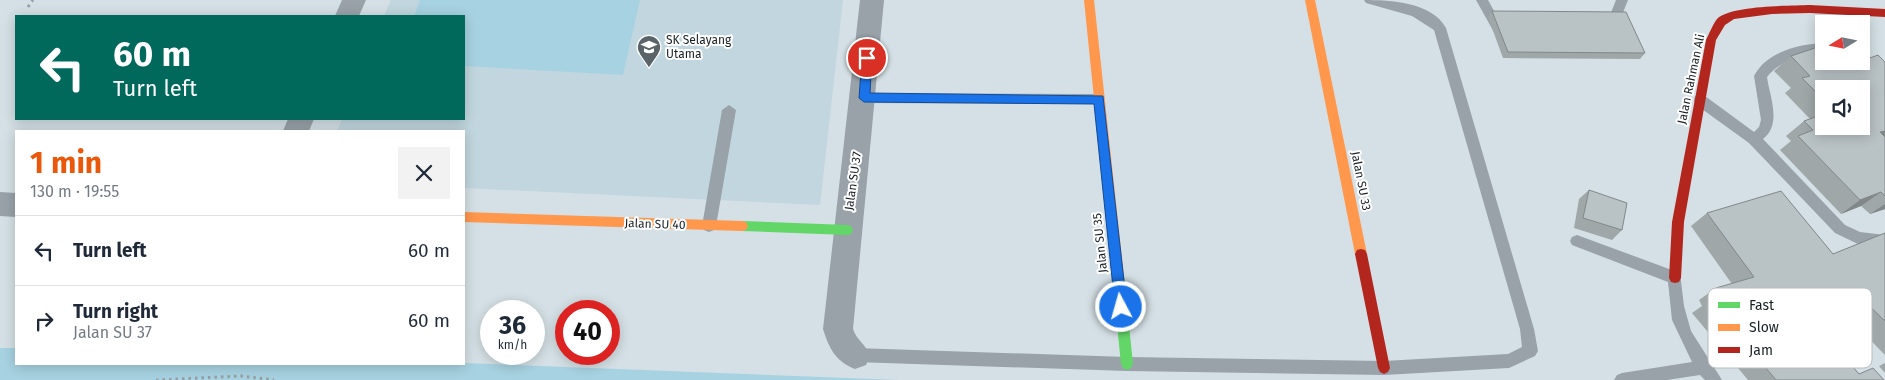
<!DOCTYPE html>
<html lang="en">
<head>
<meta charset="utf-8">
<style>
  body { margin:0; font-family:"Fira Sans",sans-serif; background:#f2f2f3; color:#1f2937; height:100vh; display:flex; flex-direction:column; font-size:19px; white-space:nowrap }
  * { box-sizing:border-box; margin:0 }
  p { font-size:16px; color:#747a83 }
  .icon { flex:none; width:28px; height:28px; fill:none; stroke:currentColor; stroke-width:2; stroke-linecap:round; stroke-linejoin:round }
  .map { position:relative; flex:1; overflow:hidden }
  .side { position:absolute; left:15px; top:130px; width:450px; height:235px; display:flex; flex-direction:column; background:#fff; border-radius:0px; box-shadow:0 2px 12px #0003 }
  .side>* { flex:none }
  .hud { position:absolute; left:15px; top:15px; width:450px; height:105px; border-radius:0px; box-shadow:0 2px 12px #0003; background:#00695c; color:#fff; overflow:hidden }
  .needle { width:32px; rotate:260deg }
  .tools { position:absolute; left:1815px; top:15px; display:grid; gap:10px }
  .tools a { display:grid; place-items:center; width:55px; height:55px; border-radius:0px; background:#fff; box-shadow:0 2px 12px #0003; font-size:25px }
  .speed { position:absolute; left:480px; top:300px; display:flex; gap:10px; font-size:25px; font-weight:700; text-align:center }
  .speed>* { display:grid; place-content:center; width:65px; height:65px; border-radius:50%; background:#fff; box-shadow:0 2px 12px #0003; line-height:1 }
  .speed small { font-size:12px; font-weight:400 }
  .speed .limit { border:8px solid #d22; background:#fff; color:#111 }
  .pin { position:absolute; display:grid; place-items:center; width:42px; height:42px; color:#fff; margin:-21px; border:2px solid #fff; border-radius:50%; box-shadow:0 1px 5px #0007 }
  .me { position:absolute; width:55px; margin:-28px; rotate:354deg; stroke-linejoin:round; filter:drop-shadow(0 0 4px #0008) }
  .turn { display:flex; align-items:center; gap:18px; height:105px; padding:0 15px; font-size:22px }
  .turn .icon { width:65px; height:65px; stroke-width:2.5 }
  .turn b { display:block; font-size:35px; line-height:42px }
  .round { display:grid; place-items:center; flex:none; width:52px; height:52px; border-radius:0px; background:#f2f2f3 }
  .overview { display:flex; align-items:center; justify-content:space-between; height:85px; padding:0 15px }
  h1 { font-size:30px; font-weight:700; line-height:38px; color:#ea580c }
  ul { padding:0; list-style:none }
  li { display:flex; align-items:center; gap:15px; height:70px; padding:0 15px; border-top:1px solid #e0e1e3 }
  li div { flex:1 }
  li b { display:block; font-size:19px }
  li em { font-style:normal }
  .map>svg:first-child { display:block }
</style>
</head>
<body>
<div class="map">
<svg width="1885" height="380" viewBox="0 0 1885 380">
  <rect width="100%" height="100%" fill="#d4e0e5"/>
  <!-- built -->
  <path fill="#c1d6de" d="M391,0H843L820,205L464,188V131H337L342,119H464V16H384Z"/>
  <!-- green -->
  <path fill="#a7d2e1" d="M420,0H640L623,75L464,66V16H414Z
    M0,348H16V364L464,363L899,380H0Z"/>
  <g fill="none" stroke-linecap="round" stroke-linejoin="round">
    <!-- path -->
    <path stroke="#989fa4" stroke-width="3" stroke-dasharray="2.5 4" stroke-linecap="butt" d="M28,7L33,0
      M156,380L241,376L274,380"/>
    <!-- lane -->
    <path fill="#98a2a8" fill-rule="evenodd" d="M1364,0C1390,0 1432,2 1446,28L1534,329L1538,351L1535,356L1509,368L1384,375L1127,371L855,362L850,360L847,355L850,350L855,348L1127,357L1384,361L1508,354L1522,347L1520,329L1434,30L1412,16L1366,3Z
      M1476,0H1488L1505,31L1503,34H1495Z
      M1616,0H1628L1616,30L1610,35L1604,30Z
      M1824,43V53C1802,54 1781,60 1767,77C1770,98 1782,124 1763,139L1845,225L1860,232L1885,235V247L1858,244L1835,233L1749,143L1695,104L1694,100L1695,96H1705L1754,132L1759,127L1761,120L1754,76C1766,52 1799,44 1824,43Z
      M864,93L1099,94L1105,99L1099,104L864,103L858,98Z
      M729,105L736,110L716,226L714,230L709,232L704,230L702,226L722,110Z
      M1577,235L1680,273L1684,306L1691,331L1722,380H1705L1700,375L1667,380H1614L1617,375L1622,373L1692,362L1672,320L1668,282L1572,245L1570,241L1572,237Z"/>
    <!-- street -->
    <path fill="#98a2a8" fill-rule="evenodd" d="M342,0H366L359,16H335Z
      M860,0H884L853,329C856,339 866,345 870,355L866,365L855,369C835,361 829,348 823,329Z
      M288,119H314L309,131H283Z
      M0,192L16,193V217L0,216Z"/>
    <!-- fast -->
    <path fill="#63d668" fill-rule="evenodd" d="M742,221L847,225L851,226L853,230L851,234L847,235L742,231L738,230L736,226L738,222Z
      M1118,271L1122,272L1124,276L1133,364L1131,368L1127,370L1123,368L1121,364L1112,276L1114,272Z"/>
    <!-- slow -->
    <path fill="#ff974d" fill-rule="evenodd" d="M1084,0H1094L1124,276L1122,280L1118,281L1114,280L1112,276Z
      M1305,0H1315L1367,254L1365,258L1361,259L1357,258L1355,254Z
      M464,212L742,221L746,222L748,226L746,230L742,231L464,222Z"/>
    <!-- jam -->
    <path fill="#b3261e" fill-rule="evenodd" d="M1810,5L1885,9V17L1810,13L1772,14L1734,19L1725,25L1716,40L1684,222L1681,278L1679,282L1675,283L1671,282L1669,278L1672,222L1706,40C1709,34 1713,24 1717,19C1731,5 1790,6 1810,5Z
      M1361,249L1365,250L1367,254L1390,368L1388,372L1384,374L1380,372L1378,368L1355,254L1357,250Z"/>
  </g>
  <!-- wall -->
  <path fill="#9fa7a9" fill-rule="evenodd" d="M1492,11L1645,53L1640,59L1503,58L1488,17Z
    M1791,56L1870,58L1885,62V209L1870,214L1861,206L1841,214L1780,150L1791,141L1786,136L1804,121L1810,119L1785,93L1791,88L1774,71ZM1824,89L1861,126H1824Z
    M1589,190L1622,230L1612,240L1574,228L1579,199Z
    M1707,213L1833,254L1885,233V355L1837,306L1809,316L1859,374L1884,380H1748L1692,313L1702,306L1699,300L1716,288L1732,284L1691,226Z
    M1885,363V373L1879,366Z"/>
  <!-- shaded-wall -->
  <path fill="#82888a" d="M1885,131V139L1880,132Z
    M1881,192L1861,206L1841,214L1860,200Z
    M1885,204V209L1870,214Z
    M1857,294L1837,306L1786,324L1806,312Z"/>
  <!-- building -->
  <path fill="#b9c2c5" stroke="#82888a" d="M1492,11L1626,12L1645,53L1508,52Z
    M1824,45V61H1861V49L1870,58L1878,55L1885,62V131L1880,132L1885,137V196L1881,192L1860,200L1798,136L1813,130L1804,121L1824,114V126H1861V89H1824V100L1802,78L1810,76L1791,56Z
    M1589,190L1627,203L1622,230L1583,218Z
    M1781,191L1833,254L1885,233V321L1857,294L1806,312L1859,374L1873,368L1884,380H1776L1710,301L1722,298L1716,288L1754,277L1707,213Z"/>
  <!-- route -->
  <path fill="#1a73e8" stroke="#114b97" d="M867,54L872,58L870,93L1103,96L1127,307L1125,311L1121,313L1115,307L1094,104L864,102L859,98L862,58Z"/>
  <!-- icons -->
  <defs>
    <g id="school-pin" transform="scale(1.25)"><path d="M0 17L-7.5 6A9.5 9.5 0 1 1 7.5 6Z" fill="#5a6367" stroke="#fff"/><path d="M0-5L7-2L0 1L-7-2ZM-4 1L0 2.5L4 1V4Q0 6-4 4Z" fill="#fff"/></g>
  </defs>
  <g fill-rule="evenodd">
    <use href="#school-pin" x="649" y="47"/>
  </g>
  <g text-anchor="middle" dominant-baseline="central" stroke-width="4" stroke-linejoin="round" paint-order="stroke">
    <!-- poi labels -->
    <g font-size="12" fill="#182023" stroke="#fff" text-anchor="start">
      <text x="666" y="40">SK Selayang<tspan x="666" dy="14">Utama</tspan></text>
    </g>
    <!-- street labels -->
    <g font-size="12" fill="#182023" stroke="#fff">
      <text transform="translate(1691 79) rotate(-78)">Jalan Rahman Ali</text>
      <text transform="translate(853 181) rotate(-82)">Jalan SU 37</text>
      <text transform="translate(1361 181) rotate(79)">Jalan SU 33</text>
      <text transform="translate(655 224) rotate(2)">Jalan SU 40</text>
      <text transform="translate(1100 243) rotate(-96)">Jalan SU 35</text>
    </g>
  </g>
  <!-- legend -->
  <rect x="1708" y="288" width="164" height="80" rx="8" fill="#fff" stroke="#babcbd" stroke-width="1"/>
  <rect x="1718" y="302" width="22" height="6" fill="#63d668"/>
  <rect x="1718" y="324" width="22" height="7" fill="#ff974d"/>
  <rect x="1718" y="347" width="22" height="6" fill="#b3261e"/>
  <g font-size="14" fill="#182023">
    <text x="1749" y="310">Fast</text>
    <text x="1749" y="332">Slow</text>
    <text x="1749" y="355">Jam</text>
  </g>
</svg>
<div class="tools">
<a><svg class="needle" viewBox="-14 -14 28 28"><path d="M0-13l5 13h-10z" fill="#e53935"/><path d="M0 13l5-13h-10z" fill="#747a83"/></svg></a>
<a><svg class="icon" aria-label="sound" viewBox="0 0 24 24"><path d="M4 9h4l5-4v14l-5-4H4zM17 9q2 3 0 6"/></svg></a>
</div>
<div class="speed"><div>36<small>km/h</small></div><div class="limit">40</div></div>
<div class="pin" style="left:867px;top:58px;background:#d93025"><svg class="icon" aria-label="arrive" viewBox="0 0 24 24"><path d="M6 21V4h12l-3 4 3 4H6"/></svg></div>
<svg class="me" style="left:1121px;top:307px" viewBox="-20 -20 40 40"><circle r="17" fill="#1a73e8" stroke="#fff" stroke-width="3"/><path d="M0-11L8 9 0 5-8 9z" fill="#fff"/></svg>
<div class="hud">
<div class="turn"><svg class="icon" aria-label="left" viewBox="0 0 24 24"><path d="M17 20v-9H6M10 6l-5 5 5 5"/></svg><div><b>60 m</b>Turn left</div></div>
</div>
<section class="side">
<div class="overview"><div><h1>1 min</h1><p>130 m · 19:55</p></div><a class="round"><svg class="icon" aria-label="close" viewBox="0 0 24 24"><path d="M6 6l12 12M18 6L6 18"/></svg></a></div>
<ul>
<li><svg class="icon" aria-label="left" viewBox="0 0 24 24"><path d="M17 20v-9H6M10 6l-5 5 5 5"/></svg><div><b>Turn left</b></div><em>60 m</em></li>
<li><svg class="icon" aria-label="right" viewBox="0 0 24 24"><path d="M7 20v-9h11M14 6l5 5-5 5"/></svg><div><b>Turn right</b><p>Jalan SU 37</p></div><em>60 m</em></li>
</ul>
</section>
</div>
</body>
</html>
